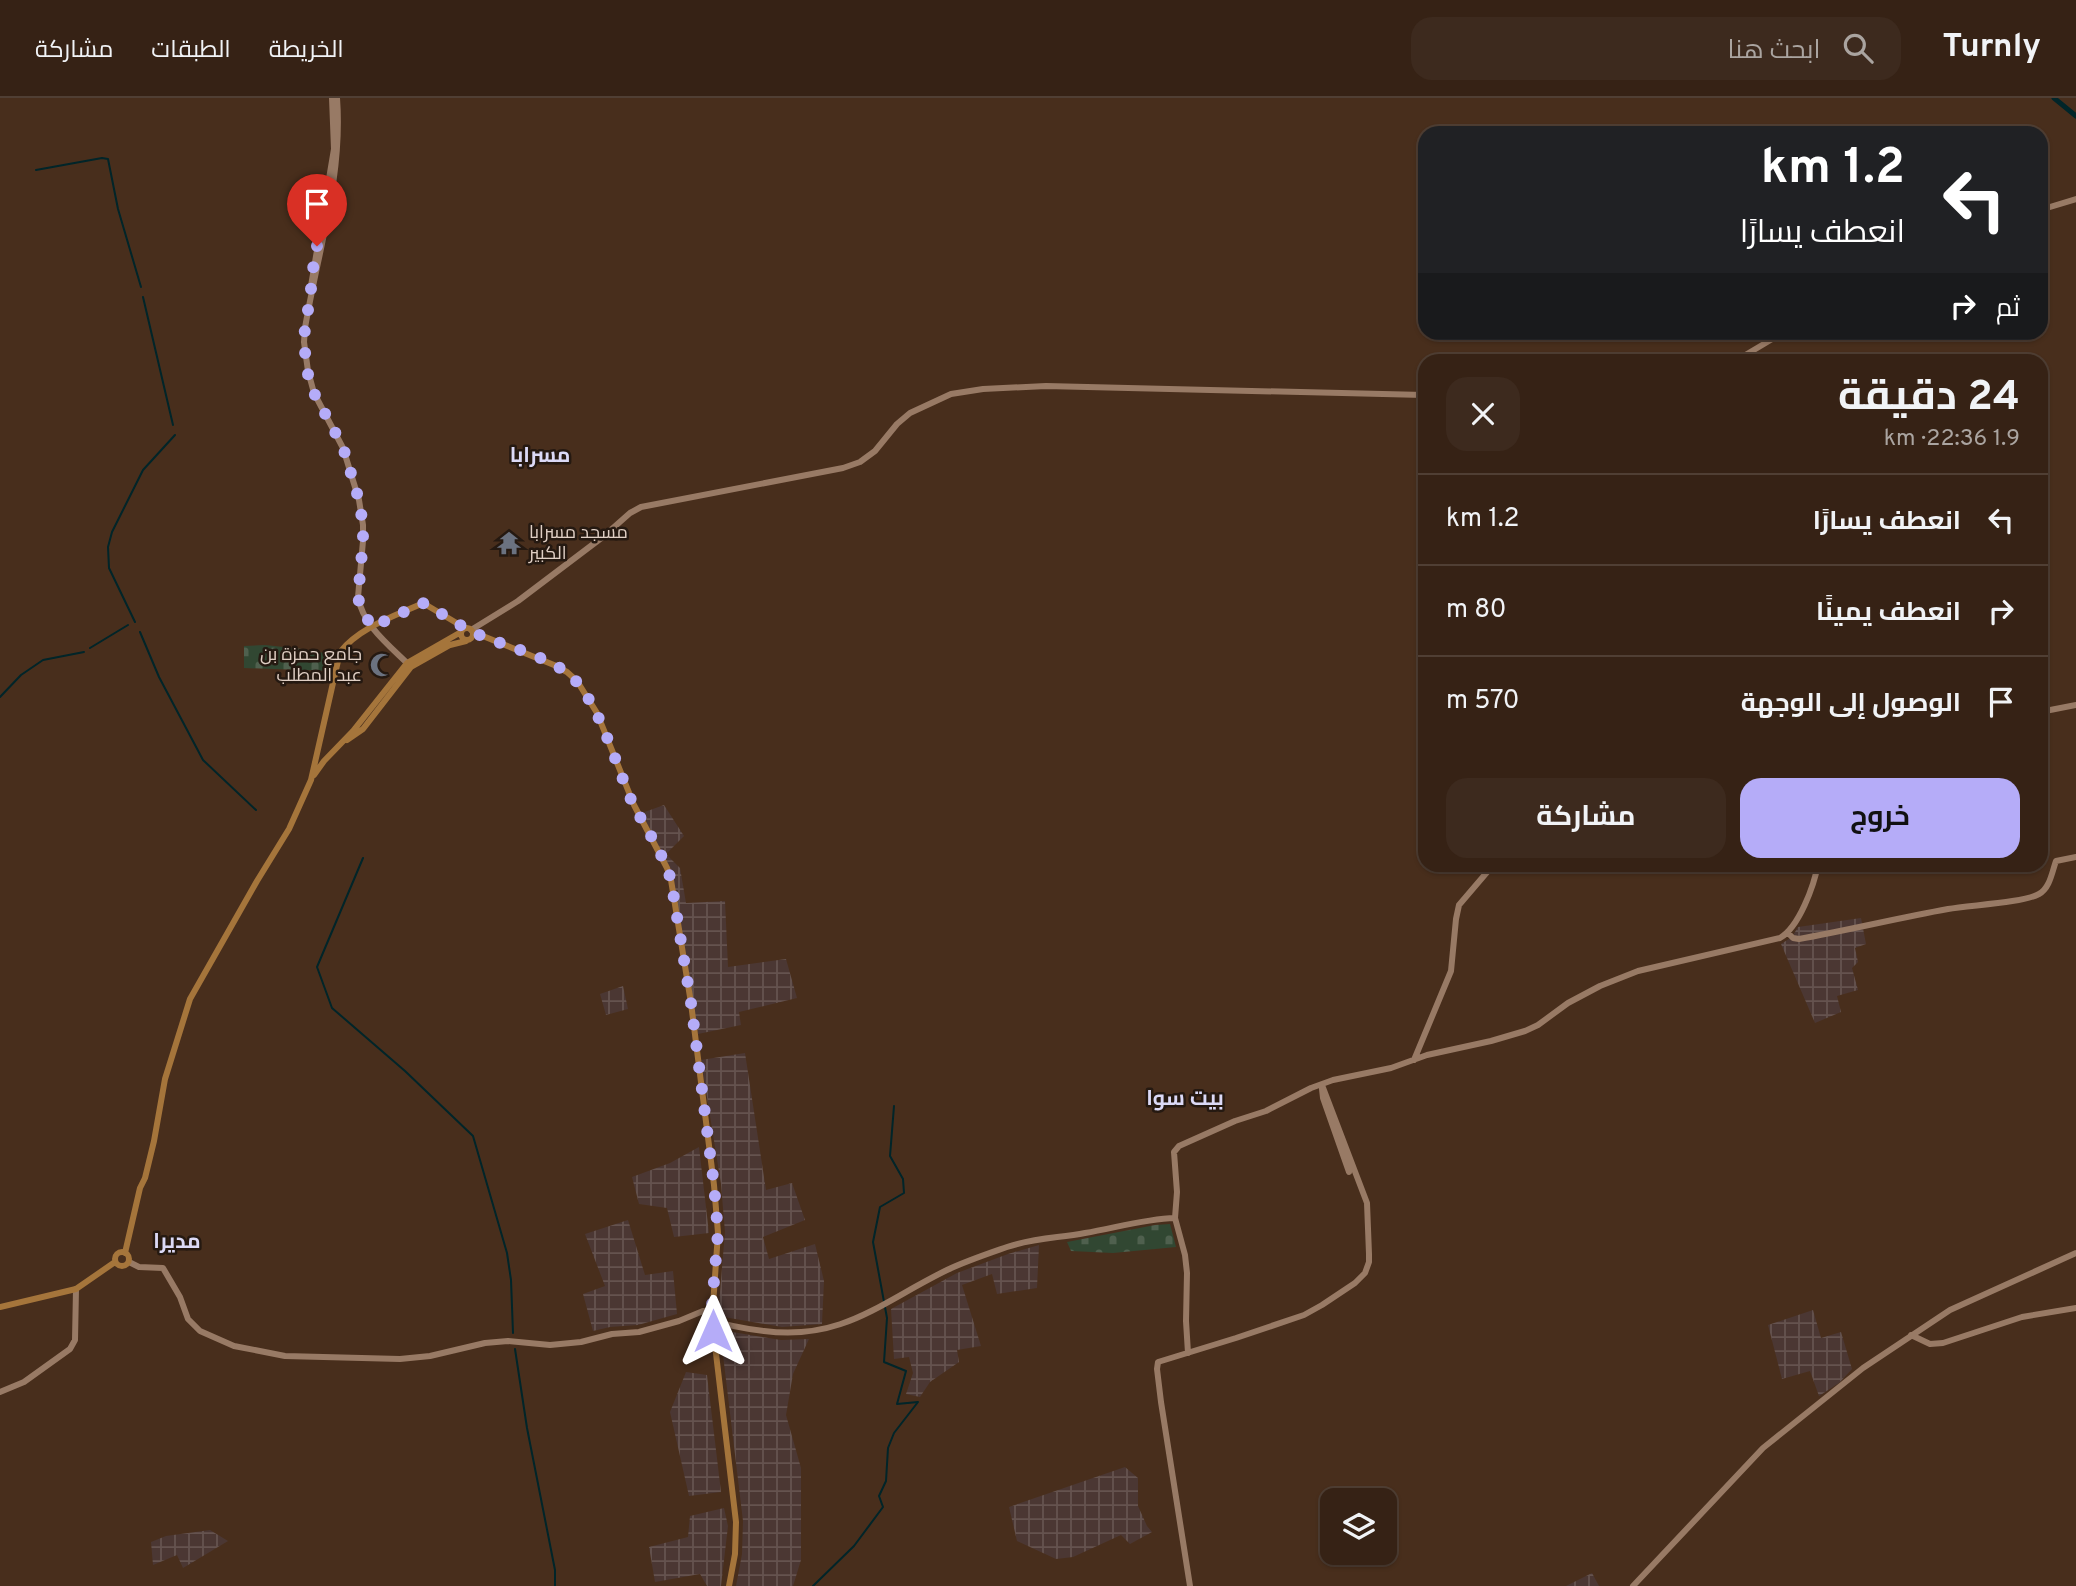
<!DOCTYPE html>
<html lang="ar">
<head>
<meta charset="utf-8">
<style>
  body { margin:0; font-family:Overpass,Cairo,sans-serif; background:#3d2a1e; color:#f1f3f6; direction:rtl; height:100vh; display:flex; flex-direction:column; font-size:26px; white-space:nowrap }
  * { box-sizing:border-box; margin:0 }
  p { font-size:23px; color:#aaa4a0 }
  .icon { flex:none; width:38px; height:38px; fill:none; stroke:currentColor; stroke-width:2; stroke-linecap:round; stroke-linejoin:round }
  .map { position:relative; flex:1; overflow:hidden; direction:ltr }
  .drawer { position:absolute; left:1418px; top:256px; width:630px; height:518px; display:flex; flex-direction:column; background:#362215; border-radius:21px; box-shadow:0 2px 5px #0004,0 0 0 2px #503f34; direction:rtl }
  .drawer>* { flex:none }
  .top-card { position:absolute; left:1418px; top:28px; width:630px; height:214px; border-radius:21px; box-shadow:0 2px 5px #0004,0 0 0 2px #503f34; direction:rtl; background:#202124; color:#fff; overflow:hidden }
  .tools { position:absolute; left:1320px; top:1390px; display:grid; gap:14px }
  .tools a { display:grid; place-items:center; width:77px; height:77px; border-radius:14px; background:#362215; box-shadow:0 2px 5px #0004,0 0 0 2px #503f34; font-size:35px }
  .pin { position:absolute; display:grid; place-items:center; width:60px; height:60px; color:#fff; margin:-72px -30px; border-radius:50% 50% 50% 0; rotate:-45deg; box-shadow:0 0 7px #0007 }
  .pin .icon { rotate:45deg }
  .me { position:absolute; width:77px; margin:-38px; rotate:0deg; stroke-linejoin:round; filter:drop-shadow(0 0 5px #0008) }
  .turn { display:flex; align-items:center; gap:24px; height:147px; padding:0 28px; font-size:32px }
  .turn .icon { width:91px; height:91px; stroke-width:2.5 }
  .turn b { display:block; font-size:49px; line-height:60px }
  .then { display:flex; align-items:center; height:66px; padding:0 28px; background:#0003; gap:14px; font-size:26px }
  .round { display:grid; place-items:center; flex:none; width:74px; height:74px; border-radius:21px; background:#3d2a1e }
  .summary { display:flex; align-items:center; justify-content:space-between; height:119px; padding:0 28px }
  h1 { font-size:42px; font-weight:700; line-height:52px }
  .primary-button { display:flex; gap:14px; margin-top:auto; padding:14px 28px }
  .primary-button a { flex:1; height:80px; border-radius:21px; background:#b5acf8; color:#111; font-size:28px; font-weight:700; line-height:80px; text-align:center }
  .primary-button a+a { background:#3d2a1e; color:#f1f3f6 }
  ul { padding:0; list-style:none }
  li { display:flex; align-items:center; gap:21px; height:91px; padding:0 28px; border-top:2px solid #503f34 }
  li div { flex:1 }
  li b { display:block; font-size:26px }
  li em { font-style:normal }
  header { display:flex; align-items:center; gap:42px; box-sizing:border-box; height:98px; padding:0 35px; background:#362215; border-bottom:2px solid #503f34 }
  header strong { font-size:33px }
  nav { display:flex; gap:38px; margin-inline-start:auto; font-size:24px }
  .search { width:490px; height:63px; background:#3d2a1e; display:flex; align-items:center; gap:18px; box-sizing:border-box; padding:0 24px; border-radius:21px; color:#aaa4a0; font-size:26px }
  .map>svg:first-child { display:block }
</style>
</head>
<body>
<header>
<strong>Turnly</strong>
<div class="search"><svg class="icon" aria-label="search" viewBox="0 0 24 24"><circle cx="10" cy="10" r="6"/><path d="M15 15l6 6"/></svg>ابحث هنا</div>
<nav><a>الخريطة</a><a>الطبقات</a><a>مشاركة</a></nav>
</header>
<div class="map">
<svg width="2076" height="1488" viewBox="0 0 2076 1488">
  <defs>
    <pattern id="industrial-grid" width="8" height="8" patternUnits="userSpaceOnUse" patternTransform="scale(1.75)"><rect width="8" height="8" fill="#4b3733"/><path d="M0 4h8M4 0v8" fill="none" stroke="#65534f"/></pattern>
    <pattern id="cemetery-stones" width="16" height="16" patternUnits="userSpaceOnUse" patternTransform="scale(1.75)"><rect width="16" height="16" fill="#314732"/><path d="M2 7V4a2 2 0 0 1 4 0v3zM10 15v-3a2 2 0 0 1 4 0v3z" fill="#4f604e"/></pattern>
  </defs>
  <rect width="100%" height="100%" fill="#482e1c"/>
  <!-- industrial -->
  <path fill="url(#industrial-grid)" d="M664,707L684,738L666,756L680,770L686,805L725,803L728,869L786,861L797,900L739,914L741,927L698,936L672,776L642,715Z
    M1861,820L1866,846L1855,850L1858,864L1852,870L1858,892L1837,898L1841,914L1815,925L1781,846L1792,839L1798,829Z
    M623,888L628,911L606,917L600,896Z
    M745,955L766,1092L792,1085L805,1122L763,1139L769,1161L815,1146L824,1183L822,1226L782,1229L718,1218L725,1134L721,1086L701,962Z
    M699,1049L709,1135L674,1139L667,1110L639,1106L632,1079L670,1065Z
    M628,1122L645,1177L673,1173L677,1216L638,1227L610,1229L593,1233L583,1196L605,1188L585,1136Z
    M1039,1147L1037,1190L997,1196L992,1176L962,1187L981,1248L957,1252L959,1264L930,1284L920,1299L906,1296L913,1275L909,1259L894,1261L891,1211L957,1175L1008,1156Z
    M1813,1212L1821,1240L1841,1234L1852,1271L1839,1285L1819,1298L1810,1273L1782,1281L1768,1227Z
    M720,1232L781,1242L809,1241L793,1276L786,1317L801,1370V1462L793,1488H736L742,1456L743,1423Z
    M686,1274L707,1277L721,1394L689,1398L670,1314Z
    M1125,1369L1138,1380V1408L1147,1428L1152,1434L1130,1446L1121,1437L1073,1459L1056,1461L1017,1443L1009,1409Z
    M724,1410L728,1428L721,1488H707L700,1476L655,1484L649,1449L688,1439L690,1418Z
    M210,1432L228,1443L183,1470L177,1457L153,1467L151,1444L166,1438Z
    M1592,1475L1599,1488H1566Z"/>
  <!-- cemetery -->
  <path fill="url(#cemetery-stones)" d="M265,547L302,551L330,556L329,573L244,570V548Z
    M1170,1126L1176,1149L1113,1155L1071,1153L1067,1144L1155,1127Z"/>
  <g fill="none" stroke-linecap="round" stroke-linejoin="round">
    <!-- stream -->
    <path stroke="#012529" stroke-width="2" d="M36,72L102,60L108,61L118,111L141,189
      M143,199L173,327
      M135,524L109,470L108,449L112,434L143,372L175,337
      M140,534L159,579L203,662L256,712
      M90,550L128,527
      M0,599L21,577L43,562L84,554
      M363,760L317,869L332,910L405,973L473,1038L507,1155L511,1182L513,1235
      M515,1251L527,1330L555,1472V1488
      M813,1488L854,1448L883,1409L879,1398L886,1383L888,1350L894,1335L918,1304L897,1306L906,1273L884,1264L887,1220L873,1144L880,1109L904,1095L903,1081L890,1058L894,1008"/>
    <!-- canal -->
    <path stroke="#012529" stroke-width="5" d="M2054,0L2076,18"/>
    <!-- secondary -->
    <path stroke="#987a65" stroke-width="6" d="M337,0C343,78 318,153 305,230L304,244L308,273L314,295L343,350L359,402L363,427V443L358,499C363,528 390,548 410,568
      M2040,112L2076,101
      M311,188L334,51L332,0
      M1737,262L1784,234
      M471,532L518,503L604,438L630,415L641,409L843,370L860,364L875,353L897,326L910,315L951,296L983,291L1046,288L1424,297
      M2040,614L2076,607
      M1788,835L1793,840L1799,841C1849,832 1898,820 1948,811C1970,807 2022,805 2039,796C2050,790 2052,774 2056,763L2076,759
      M1414,962L1451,873L1456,821L1459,807L1494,766
      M1322,991L1323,1000L1349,1074
      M129,1164L139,1169L163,1170L180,1199L188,1221L200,1233L234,1248L285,1258L400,1261L430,1258L485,1245L508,1243L550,1247L581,1244L612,1236L639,1234L679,1223L703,1213H712
      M712,1222C728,1228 747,1231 764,1233C843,1243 881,1204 947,1172C966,1163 987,1156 1007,1149C1033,1140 1059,1140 1085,1135C1115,1130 1144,1121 1175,1120
      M1911,1237L1930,1246L1943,1245L2022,1219L2076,1210
      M1188,1255L1186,1223L1187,1175L1185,1157L1175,1120L1177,1094L1174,1054L1179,1048L1235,1023L1266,1013L1311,990L1333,982L1391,970L1427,957L1491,943L1525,933L1538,927L1568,905L1600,888L1638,873L1780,840C1799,829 1814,788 1818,766
      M0,1294L24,1284L70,1251L75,1242L76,1191
      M1190,1488L1161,1304L1157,1271L1158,1264L1236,1240L1304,1217L1322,1207L1355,1185L1365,1175L1369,1164V1156L1367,1105L1322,987
      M1633,1488L1763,1350L1863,1270L1950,1212L2076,1155"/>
    <!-- primary -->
    <path stroke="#a5753b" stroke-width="6" d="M461 536a6 6 0 1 1 12 0a6 6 0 1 1-12 0Z
      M473,534L554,567L567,574L577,583L597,615L634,707L667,770L671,782L691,905L714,1087L718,1135L712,1222L736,1424L735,1456L729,1488
      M347,642L363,631L411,569L450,547L466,543
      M314,677L324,663L353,633L407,565L461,534
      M115 1161a7 7 0 1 1 14 0a7 7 0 1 1-14 0Z
      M125,1155L140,1090L145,1080L154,1043L165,981L190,901L257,783L289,731L311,682L340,554C360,529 395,518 423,505L465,530
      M0,1209L76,1191L115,1164"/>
  </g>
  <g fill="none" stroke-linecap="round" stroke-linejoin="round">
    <!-- route -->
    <path stroke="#b5acf8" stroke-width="12" stroke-dasharray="0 21.6" d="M317,148L311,182V194L305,230L304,244L307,273L314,295L343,349L359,402L363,427V443L358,499L360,508L372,529L423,505C440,514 457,526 473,534C501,547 541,556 566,574C598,597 616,669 633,706C646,731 663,755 671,782L691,905L714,1087L718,1135L712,1207L713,1233"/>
  </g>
  <!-- icons -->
  <defs>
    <g id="temple-bare" transform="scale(1.89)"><path d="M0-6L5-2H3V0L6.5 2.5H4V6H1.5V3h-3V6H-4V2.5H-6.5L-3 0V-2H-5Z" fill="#6b7280" stroke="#251911" stroke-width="2.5" paint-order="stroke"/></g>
    <g id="mosque-bare" transform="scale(1.89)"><path d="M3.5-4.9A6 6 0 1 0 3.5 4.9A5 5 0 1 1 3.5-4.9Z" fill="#6b7280" stroke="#251911" stroke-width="2.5" paint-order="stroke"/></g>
  </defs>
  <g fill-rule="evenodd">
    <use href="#temple-bare" x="509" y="445"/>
    <use href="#mosque-bare" x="382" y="567"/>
  </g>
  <g text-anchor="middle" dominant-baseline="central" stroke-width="5" stroke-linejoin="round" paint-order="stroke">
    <!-- poi labels -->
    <g font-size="18" fill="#e0cfc4" stroke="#251911" text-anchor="start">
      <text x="529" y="435">مسجد مسرابا<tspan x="529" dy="21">الكبير</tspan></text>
      <text x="362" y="557" text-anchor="end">جامع حمزة بن<tspan x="362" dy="21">عبد المطلب</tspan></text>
    </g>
    <!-- quarter labels -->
    <g font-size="21" font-weight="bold" fill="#dbd9f6" stroke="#251911">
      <text x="540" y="358">مسرابا</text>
      <text x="1185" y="1001">بيت سوا</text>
      <text x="177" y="1144">مديرا</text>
    </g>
  </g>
</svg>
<div class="tools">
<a><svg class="icon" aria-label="layers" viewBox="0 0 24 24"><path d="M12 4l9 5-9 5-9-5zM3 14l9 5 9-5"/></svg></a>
</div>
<div class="pin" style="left:317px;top:148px;background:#d93025"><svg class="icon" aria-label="arrive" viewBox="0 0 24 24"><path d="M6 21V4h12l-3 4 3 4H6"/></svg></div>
<svg class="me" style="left:713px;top:1233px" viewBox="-20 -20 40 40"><path d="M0-17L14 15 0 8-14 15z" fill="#b5acf8" stroke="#fff" stroke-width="4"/></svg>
<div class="top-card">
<div class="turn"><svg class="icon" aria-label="left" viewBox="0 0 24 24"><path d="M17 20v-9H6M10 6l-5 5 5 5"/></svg><div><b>1.2 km</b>انعطف يسارًا</div></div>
<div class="then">ثم<svg class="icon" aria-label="right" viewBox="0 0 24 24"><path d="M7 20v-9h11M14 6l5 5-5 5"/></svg></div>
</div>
<section class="drawer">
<div class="summary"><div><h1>24 دقيقة</h1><p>1.9 km · 22:36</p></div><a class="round"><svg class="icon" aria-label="close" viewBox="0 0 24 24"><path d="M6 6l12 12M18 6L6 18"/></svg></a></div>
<ul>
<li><svg class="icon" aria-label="left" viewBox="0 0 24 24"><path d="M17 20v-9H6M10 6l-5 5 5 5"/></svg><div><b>انعطف يسارًا</b></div><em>1.2 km</em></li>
<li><svg class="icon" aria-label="right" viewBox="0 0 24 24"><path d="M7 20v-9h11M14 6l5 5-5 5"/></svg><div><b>انعطف يمينًا</b></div><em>80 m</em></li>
<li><svg class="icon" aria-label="arrive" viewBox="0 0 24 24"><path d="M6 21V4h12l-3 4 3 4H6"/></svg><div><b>الوصول إلى الوجهة</b></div><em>570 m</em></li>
</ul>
<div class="primary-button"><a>خروج</a><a>مشاركة</a></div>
</section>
</div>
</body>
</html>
